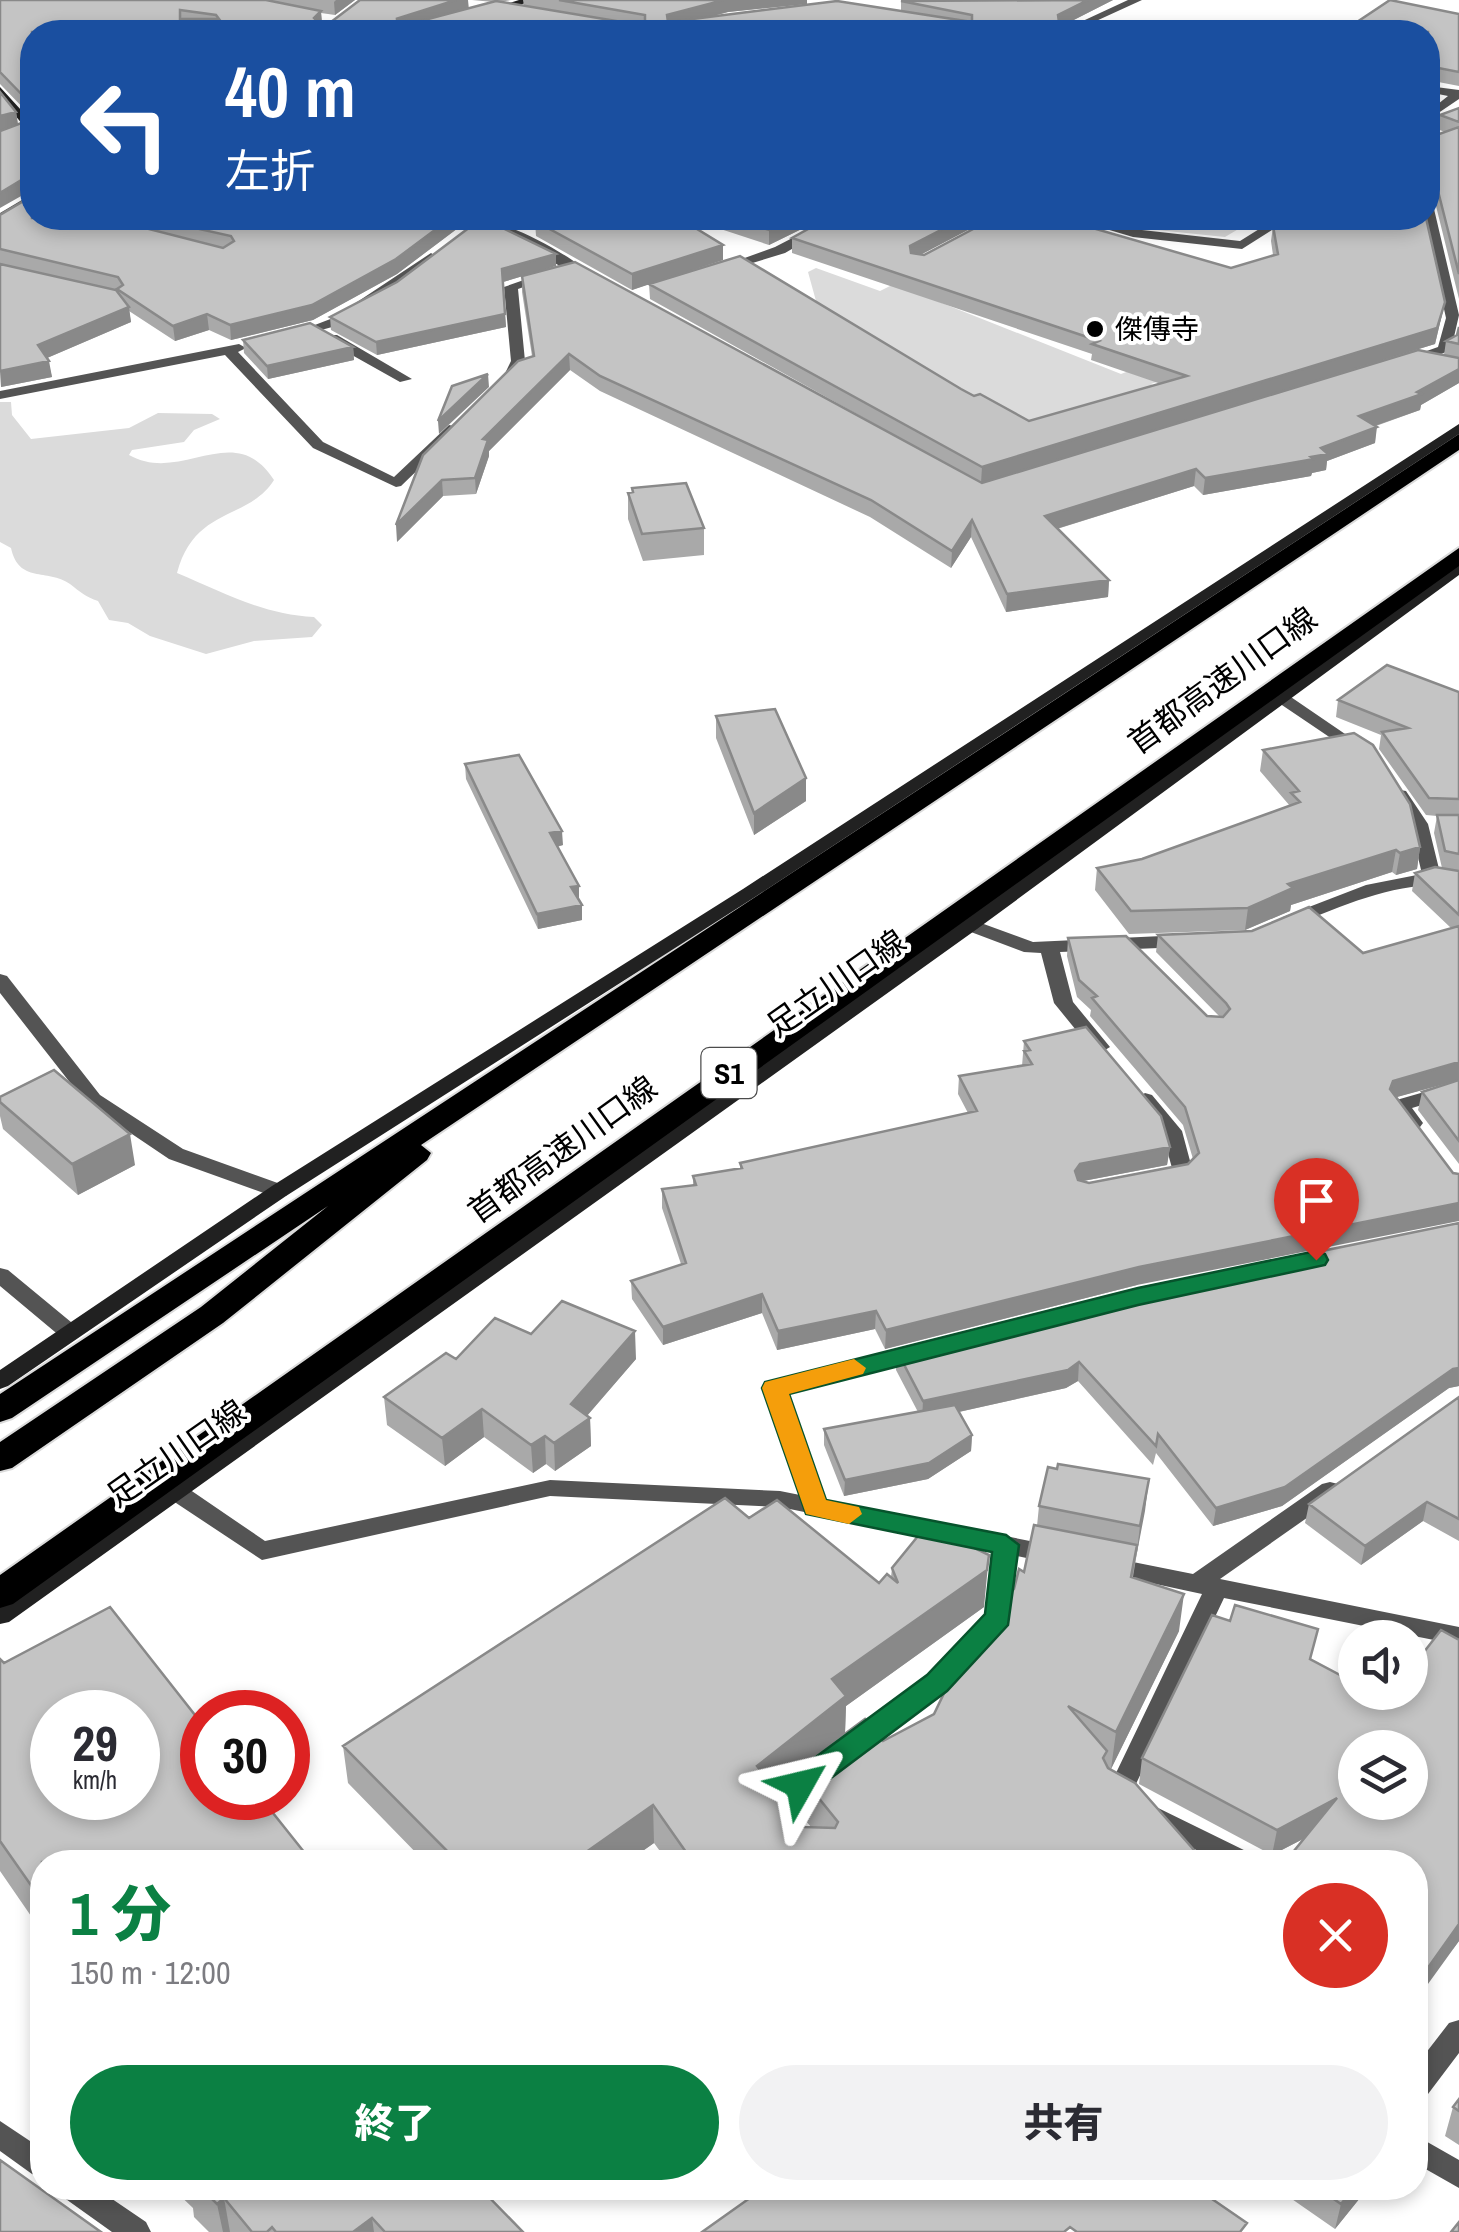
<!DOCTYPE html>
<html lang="ja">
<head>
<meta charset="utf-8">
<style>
  body { margin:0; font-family:"Archivo Narrow","Noto Sans JP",sans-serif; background:#f2f2f3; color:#2b2b33; height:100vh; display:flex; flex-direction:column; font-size:38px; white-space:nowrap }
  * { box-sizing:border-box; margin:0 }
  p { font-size:32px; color:#7c7c81 }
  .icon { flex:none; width:55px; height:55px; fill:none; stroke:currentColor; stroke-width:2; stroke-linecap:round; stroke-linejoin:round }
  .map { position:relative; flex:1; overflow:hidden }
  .sheet { position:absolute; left:30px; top:1850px; width:1398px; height:350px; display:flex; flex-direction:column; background:#fff; border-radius:40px; box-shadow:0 5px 15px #0003 }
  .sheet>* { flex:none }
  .guide { position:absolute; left:20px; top:20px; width:1420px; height:210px; border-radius:40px; box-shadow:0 5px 15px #0003; background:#1a4fa0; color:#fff; overflow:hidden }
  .buttons { position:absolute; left:1338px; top:1620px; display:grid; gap:20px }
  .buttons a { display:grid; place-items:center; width:90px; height:90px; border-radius:50%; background:#fff; box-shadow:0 5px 15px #0003; font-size:50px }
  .speed { position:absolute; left:30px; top:1690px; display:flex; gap:20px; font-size:50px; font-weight:700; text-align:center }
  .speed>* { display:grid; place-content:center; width:130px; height:130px; border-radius:50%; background:#fff; box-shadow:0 5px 15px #0003; line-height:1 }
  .speed small { font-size:25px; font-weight:400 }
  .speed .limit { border:15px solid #d22; background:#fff; color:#111 }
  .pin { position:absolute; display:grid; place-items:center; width:85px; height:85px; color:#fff; margin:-102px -42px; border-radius:50% 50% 50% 0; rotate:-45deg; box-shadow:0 0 10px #0007 }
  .pin .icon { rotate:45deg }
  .me { position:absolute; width:110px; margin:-55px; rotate:53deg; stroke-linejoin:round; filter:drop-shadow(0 0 8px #0008) }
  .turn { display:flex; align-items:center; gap:35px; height:210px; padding:0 40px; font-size:45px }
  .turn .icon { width:130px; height:130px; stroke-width:2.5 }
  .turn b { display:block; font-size:70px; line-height:85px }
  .round { display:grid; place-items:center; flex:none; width:105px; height:105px; border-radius:52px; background:#f2f2f3 }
  .overview { display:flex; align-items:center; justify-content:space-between; height:170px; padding:0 40px }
  h1 { font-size:60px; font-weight:800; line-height:75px; color:#0b8043 }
  .cta { display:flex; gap:20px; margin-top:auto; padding:20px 40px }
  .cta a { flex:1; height:115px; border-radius:60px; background:#0b8043; color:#fff; font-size:40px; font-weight:800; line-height:115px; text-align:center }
  .cta a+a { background:#f2f2f3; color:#2b2b33 }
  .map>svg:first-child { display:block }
</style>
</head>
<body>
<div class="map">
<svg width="1459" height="2232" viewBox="0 0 1459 2232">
  <rect width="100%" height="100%" fill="#fff"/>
  <!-- green -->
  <path fill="#dbdbdb" d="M1096,218H1257L1225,237L1128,227Z
    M816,268L880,291L894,284L1121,374L1184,350L1211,363L1151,384L1167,394L1035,434L824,330L808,272Z
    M0,402H11L12,415L31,439L129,428L158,413L212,414L220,419L194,430L184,442L132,450L129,455C182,485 234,418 274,480C248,521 195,506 177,573C223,592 263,615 314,617L322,625L312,637L254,641L206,654L150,636L128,623L109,620L98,601C86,597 80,592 70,584C47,568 19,584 11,548L0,542Z"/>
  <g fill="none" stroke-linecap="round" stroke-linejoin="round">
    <!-- highway casing -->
    <g stroke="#dbdbdb" stroke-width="4">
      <path id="highway" d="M1459,434V450L421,1145L431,1153L427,1160L223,1323L12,1468L0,1471V1442L201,1307L328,1206L12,1418L0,1422V1394Z
        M1459,548V566L13,1604L0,1608V1575Z"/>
    </g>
    <!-- lane -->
    <path fill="#545454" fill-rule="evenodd" d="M831,218H845L785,253L723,272L717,268L775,247Z
      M541,274L552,277L518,289L525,361L512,387H502L500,384L511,361L504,287Z
      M327,335H337L412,379L400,382L327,341Z
      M239,344L246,348L238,352L323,442L394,477L449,425L461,428L401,486L396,487L313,448L225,355L0,399V391Z
      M0,974L7,976L100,1095L183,1149L286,1186L289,1191L286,1196H272L169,1159L86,1103L0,993Z
      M0,1268L8,1270L77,1327L80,1332L77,1337H61L0,1286Z"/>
    <!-- street -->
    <path fill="#545454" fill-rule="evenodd" d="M1128,0H1142L1072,32H1059Z
      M1428,86L1459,90V99L1428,120V112L1448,96L1428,92Z
      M32,194V203L0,222V213Z
      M1428,205L1434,209L1459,315L1451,350L1431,358L1459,364V372L1407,358L1438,347L1446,318L1424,218H1428Z
      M466,218C502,216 569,254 596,278L585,281L511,237Z
      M1069,218H1088L1133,229L1240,241L1277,218H1291L1242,249L1133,237Z
      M431,253L437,257L436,260L343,324L314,332L307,328L333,318Z
      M1279,691L1285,693L1370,751L1368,755H1356L1273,699V693Z
      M1400,790L1406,791L1428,824L1440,873L1459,876V886C1400,880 1349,903 1295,925H1283L1280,921L1283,917L1366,885L1422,874L1410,824L1391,795Z
      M970,919L1033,942L1184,935L1193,941L1184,947L1060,952L1073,1002L1110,1047L1100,1053L1093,1051L1054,1003L1041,953L1024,952L963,929L961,925L963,921Z
      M1459,1082V1094L1412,1108L1423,1123L1420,1127H1406L1390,1105L1393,1101Z
      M1145,1093L1152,1095L1182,1131L1193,1172L1190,1177L1167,1182L1157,1175L1160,1170L1172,1168L1162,1132L1135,1099Z
      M921,1343L929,1346L932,1351L929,1356L787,1393L825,1500L1055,1546L1063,1549L1067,1555L1063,1561L1055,1564L1017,1556L1011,1617L1008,1624L946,1690L861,1753L852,1756L843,1753L839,1746L843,1739L928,1676L987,1614L994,1551L780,1507L550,1496L262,1560L167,1497L163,1491L167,1485H183L265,1541L550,1480L780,1491L800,1495L763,1389L766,1383Z
      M1330,1482L1338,1484L1342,1490L1338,1496L1220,1579L1459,1627V1645L1224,1598L1126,1805L1117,1808L1108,1805L1104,1798L1202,1594L1100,1572L1096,1566L1100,1560L1108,1557L1193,1574L1322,1484Z
      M817,1762L826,1765L830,1772L826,1779L790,1807L796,1817L792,1824C775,1830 767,1819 760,1805L764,1798L808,1765Z
      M1152,1805L1252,1854L1256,1862H1220L1143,1823L1139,1816L1143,1809Z
      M1459,2020V2053L1425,2098L1415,2101V2067L1449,2023Z
      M0,2121L42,2149V2178L32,2174L0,2151Z
      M1415,2135L1459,2160V2188L1415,2163Z
      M59,2188H96L146,2222L151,2232H112L63,2197Z"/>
    <!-- secondary -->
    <path fill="#212121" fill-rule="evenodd" d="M519,0H536L489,14L484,11Z
      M0,87L32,122V132L28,131L0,97Z
      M1459,424V434L755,897L286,1196L8,1386L0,1389V1370L272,1186L743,889Z
      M1459,563V575L977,929L9,1622L0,1624V1602L963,921Z"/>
    <!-- highway -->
    <use href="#highway" fill="#000" fill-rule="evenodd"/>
  </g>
  <!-- wall -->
  <path fill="#a9a9a9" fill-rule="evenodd" d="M0,0H355L335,15L321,13L322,22L469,8L493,2L472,0H511L500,2L524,6L523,0H807V4L728,12L710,17L901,11V1L903,0H1113L1058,28V32H32V117L0,84Z
    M1459,14V86L1428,80V32Z
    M0,92L16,112L18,124L32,119V192L30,191Z
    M1459,108V299L1436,206L1428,203V138L1445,132L1437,129L1440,115Z
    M32,203V218H466V222L397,274L313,320L231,340L209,330L175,341L129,311L131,322L47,358L52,377L1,387L0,264L43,274L0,264V215Z
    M497,218H548L516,226Z
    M549,218H686L684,222L723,260L666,279L961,389L1029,421L1161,384L1091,360L1092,354L792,253V238L921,254L1231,268L1273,255L1271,241L1273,226L1299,223V218H1426L1445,302L1435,344L982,483L1444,355L1446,341L1457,335L1459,327V383L1421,405L1420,410L1376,426L1375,443L1327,461L1326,470L1312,473L1311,476L1203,495L1194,486L1057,529L1109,580L1108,597L1006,612L971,537L951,568L870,517L600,391L570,370L489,451V456L476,494L443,496L397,542L532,356L522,292V276L959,471L650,299L649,284L632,290L536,236L535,221Z
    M687,218H824L769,245Z
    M556,266L503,282L506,327L377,355L331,330L330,317Z
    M243,340L353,347L354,360L268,379L244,353Z
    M632,488L704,528V555L643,561L628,519V493L632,492Z
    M1459,692V1080L1396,1097L1137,1285L885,1349L875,1329L777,1350L762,1313L663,1345L632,1299L631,1281L681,1264L662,1208V1189L693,1185V1176L740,1169V1163L968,1113L958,1094L959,1076L1022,1066L1024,1041L1170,1147L1167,1165L1083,1181L1089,1183L1188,1164L1193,1159L1183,1125L1090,1016L1091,1010L1077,997L1067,956L1068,938L1207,1016L1220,1017L1156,952L1158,935L1363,953L1451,928L1412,891L1415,873L1442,868L1434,833L1437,816L1426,815L1379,749L1381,735L1336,717L1338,700Z
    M716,716L806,801L754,835L716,738Z
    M1263,750L1420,847L1417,869L1396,875L1392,872L1291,905L1290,911L1245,930L1129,934L1095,890L1097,868L1142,859L1290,806L1260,771Z
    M465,764L563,845L557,847L579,901L582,920L538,929L466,779Z
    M1459,1080V1164L1418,1110L1422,1092Z
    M0,1097L135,1165L78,1195L3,1129L0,1116Z
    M1459,1223V1386L1449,1388L1282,1506L1213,1526L1156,1453L1153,1465L1078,1381L1066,1388L959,1412L972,1435L971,1451L928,1479L844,1496L824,1445V1429L918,1412L896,1370L897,1351Z
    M531,1334L636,1359L587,1416L590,1418L591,1446L555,1471L546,1464L533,1473L484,1437L445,1466L387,1425L384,1397L456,1359Z
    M1459,1397V1541L1423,1521L1361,1565L1305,1523L1309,1504Z
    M1149,1479L1133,1577L1179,1631L1111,1769L1107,1767L1200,1862H668L654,1843L627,1862H425L348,1783L343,1746L749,1518L879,1583L891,1577L892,1568L984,1607L846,1706L845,1733L883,1741L934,1714L1024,1572L1037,1526L1039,1506ZM796,1772L795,1808L811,1827H804L775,1789Z
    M1459,1640V1941L1453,1949L1305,1838L1272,1855L1139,1784L1142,1758L1312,1660L1386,1700Z
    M0,1659L4,1663L42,1862V1932L0,1871Z
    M1459,2099V2145L1445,2136L1453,2107Z
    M172,2188H480L523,2232H209L194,2217L193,2208Z
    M1276,2188H1368L1335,2229Z"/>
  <!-- shaded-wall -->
  <path fill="#898989" d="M336,0H355L335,15L334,2Z
    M456,0H468L469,10L397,32L396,19Z
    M724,0H807V4L728,12L667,28V15Z
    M1088,0H1113L1058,28V32H1041L1058,15Z
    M321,11L322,25L315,32L314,18Z
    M16,112L18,126L0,131V116Z
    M28,176L30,191L0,208V193Z
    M451,218H466V222L397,274L313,320L231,340L230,325Z
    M516,218H548L516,226Z
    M794,218H824L769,245V230Z
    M964,218H991L909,261L910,246Z
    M723,245V260L632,290V274Z
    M556,254V266L503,282L502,269Z
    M1445,302L1435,344L981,483L982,467Z
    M129,307L131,322L40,361L38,345Z
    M207,314L209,330L175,341L173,326Z
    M505,314L506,327L377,355L376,342Z
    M353,347L354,360L268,379L267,366Z
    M569,354L570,370L489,451V456L476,494L475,478L483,439Z
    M49,361L52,377L1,387L0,371Z
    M1459,369V383L1421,405L1420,410L1357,432L1359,416L1417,392Z
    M488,374L489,387L439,434L438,421Z
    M1377,427L1375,443L1327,461L1326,470L1312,473L1311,476L1203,495L1205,478L1311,457L1321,448Z
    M1196,469L1194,486L1043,533L1045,516Z
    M442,480L443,496L397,542L396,525Z
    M972,520L971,537L951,568L952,551Z
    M1109,580L1108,597L1006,612L1007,594Z
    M806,778V801L754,835V813Z
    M562,831L563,845L550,848V833Z
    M1420,847L1417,869L1396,875L1400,853Z
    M1396,850L1392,872L1291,905L1290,911L1245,930L1248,908L1288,884Z
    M579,886V901L571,887Z
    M582,905V920L538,929L537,914Z
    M1459,1062V1080L1390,1099V1089L1393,1081Z
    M130,1134L135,1165L78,1195L72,1164Z
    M1170,1147L1167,1165L1078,1182L1075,1171L1080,1164Z
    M1459,1203V1221L1137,1285L885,1349L886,1330L1139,1267Z
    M762,1294V1313L663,1345V1327Z
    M876,1311L875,1329L777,1350L778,1331Z
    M635,1331L636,1359L578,1426L590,1418L591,1446L555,1471L554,1443L571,1404Z
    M1079,1362L1078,1381L1066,1388L922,1420L923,1401Z
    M1459,1368V1386L1449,1388L1282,1506L1213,1526L1216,1508L1453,1369Z
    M482,1409L484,1437L445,1466L442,1438Z
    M972,1435L971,1451L928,1479L844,1496L845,1480Z
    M545,1436L546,1464L533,1473L531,1445Z
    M1149,1479L1145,1511L1136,1558L1140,1526Z
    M1427,1502L1423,1521L1361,1565L1365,1546Z
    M989,1555L984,1607L846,1706L845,1733L757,1803V1766L832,1679Z
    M1184,1594L1179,1631L1111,1769L1116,1732Z
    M1337,1798L1332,1824L1272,1855L1277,1830Z
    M653,1805L654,1843L627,1862H572Z
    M1459,1924V1941L1415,2002V1986Z
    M1354,2188H1368L1335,2229L1341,2204Z
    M224,2198L230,2232H223L217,2204Z
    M372,2218L374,2232H353Z"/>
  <!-- building -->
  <path fill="#c4c4c4" stroke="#898989" stroke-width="2.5" fill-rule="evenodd" d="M0,0H266L321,11L314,18L318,22H331L360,0H456L396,19L417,22L496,1L622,22H645V15L559,0H724L667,15L668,22L837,1L972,22V15L901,1L1088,0L1058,15L1059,22L1041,32H32V105L0,72ZM180,10L216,15L219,19H180Z
    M1390,0L1459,14V72L1428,66V32H1342Z
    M0,92L16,112L0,116Z
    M1459,108V122L1440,115Z
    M32,119V179L28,176L0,193V131Z
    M1459,127V274L1438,191L1428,188V138Z
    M32,196V218H106L223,248L234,241L231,236L150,218H451L396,259L312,305L230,325L207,314L173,326L117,289L123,285L118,277L0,249V215L22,202L32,203Z
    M482,218L556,254L502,269L505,314L376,342L330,317L397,282Z
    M549,218H679L723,245L632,274L535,221Z
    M731,218H794L769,230Z
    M828,218H964L910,246L911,253L924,255L994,218H1058L1231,268L1278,254L1273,226L1305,223L1304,218H1426L1445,302L1437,328L982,467L649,284L740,256L961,389L974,396L980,394L1029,421L1187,376L1092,344L1099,341L792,238Z
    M575,262L982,483L1418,350L1459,358V369L1417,392L1422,394L1359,416L1377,427L1321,448L1328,454L1311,457L1314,459L1205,478L1196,469L1045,516L1109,580L1007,594L972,520L952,551L871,500L600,376L569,354L483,439L488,440L475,478L442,480L396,525L423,455L518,361L534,356L522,276Z
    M0,264L116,290L129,307L38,345L49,361L0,371Z
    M310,323L353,347L267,366L243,340Z
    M1459,327V344L1446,341L1457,335Z
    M488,374L438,421L452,386Z
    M686,483L704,528L642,534L628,493L633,492L632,488Z
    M1387,665L1459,692V799L1429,798L1382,732L1408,728L1338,700Z
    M775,709L806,778L754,813L716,716Z
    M1354,733L1373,745L1410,804L1420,847L1400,853L1396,850L1288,884L1293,888L1248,908L1131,911L1097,868L1142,859L1300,802L1291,793L1299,791L1263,750Z
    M519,755L562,831L550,833L579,886L571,887L582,905L537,914L465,764Z
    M1437,815H1459V854L1445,851Z
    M1435,867L1459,871V915L1415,873Z
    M1309,907L1363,953L1459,926V1062L1393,1081L1390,1089L1453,1173L1459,1174V1203L1139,1267L886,1330L876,1311L778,1331L762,1294L663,1327L631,1281L686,1263L662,1189L696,1185L693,1176L742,1168L740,1163L977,1111L959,1076L1032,1064L1024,1051L1030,1050L1024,1041L1086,1027L1161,1116L1170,1147L1080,1164L1075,1171L1078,1180L1089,1183L1188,1164L1199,1153L1185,1107L1092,998L1097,996L1079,980L1068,938L1126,936L1207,1016L1223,1017L1230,1009L1226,1003L1158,935L1252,931Z
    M54,1070L130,1134L72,1164L0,1102V1097Z
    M1459,1080V1141L1422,1092Z
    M1459,1223V1368L1453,1369L1285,1487L1216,1508L1158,1434L1156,1446L1079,1362L1068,1370L923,1401L897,1351L1141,1288Z
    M562,1301L635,1331L571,1404L590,1418L554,1443L545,1436L531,1445L482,1409L442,1438L384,1397L446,1353L456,1359L495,1318L531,1334Z
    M1459,1397V1519L1427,1502L1365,1546L1309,1504Z
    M955,1405L972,1435L929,1463L845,1480L824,1429Z
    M1058,1464L1149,1479L1140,1526L1039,1506L1048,1467L1057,1469Z
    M725,1498L749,1518L777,1500L879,1583L887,1574L898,1583L892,1568L927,1525L989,1555L987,1570L832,1679L846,1696L757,1766L804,1827L835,1828L838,1822L796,1770L865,1719L883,1741L934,1714L974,1631L1014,1589L1019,1569L1024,1572L1034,1525L1137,1545L1131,1577L1184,1594L1116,1732L1068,1706L1107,1751L1103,1758L1108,1768L1135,1783L1201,1858L1192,1862H693L653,1805L572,1862H458L343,1746Z
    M1235,1605L1318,1629L1310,1659L1355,1683V1692H1373L1386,1700L1392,1692H1410V1670L1441,1630L1459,1640V1924L1415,1986V1862H1285L1337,1798L1277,1830L1142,1758L1212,1615L1230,1621ZM1355,1748H1410V1802H1355Z
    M110,1607L202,1724V1798H261L312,1862H42V1901L0,1841V1659L4,1663ZM52,1712H138V1798H52Z
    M1459,2099V2111L1453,2107Z
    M0,2160L101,2232H0Z
    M201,2188H480L523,2232H385L372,2218L353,2232H276L272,2227L267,2232H252L224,2198L217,2204Z
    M764,2188H1168L1174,2192L1178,2188H1196L1247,2223L1240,2232H1077L1070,2227L1064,2232H702Z
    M1318,2188H1354L1341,2204Z
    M1459,2222V2232H1451Z"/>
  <!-- route -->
  <path fill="#0b8043" stroke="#07532c" stroke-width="2.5" d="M1316,1251L1325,1254L1328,1260L1325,1265L1138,1305L789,1394L826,1500L1006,1535L1019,1545L1008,1625L947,1691L811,1793H790L786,1785L790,1776L927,1675L985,1614L992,1552L806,1514L762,1388L765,1382L1138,1288Z"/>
  <!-- slow -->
  <path fill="#f59e0b" d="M854,1359L866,1368L863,1374L789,1394L826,1500L859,1507L862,1514L849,1524L806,1514L762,1388L765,1382Z"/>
  <!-- markers -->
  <circle fill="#000" stroke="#fff" stroke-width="4" cx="1095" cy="329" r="10"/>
  <g text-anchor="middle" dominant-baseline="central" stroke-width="8" stroke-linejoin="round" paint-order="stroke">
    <!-- far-poi labels -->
    <g font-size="28" fill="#000" stroke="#fff" text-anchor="start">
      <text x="1115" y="329">傑傳寺</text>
    </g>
    <!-- shield labels -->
    <rect fill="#fff" stroke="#4c4c4c" stroke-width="2.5" x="701.5" y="1048" width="55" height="50" rx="8"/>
    <g font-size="30" font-weight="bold" fill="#000">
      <text x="729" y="1073">S1</text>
    </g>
    <!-- street labels -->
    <g font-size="32" fill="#000" stroke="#fff">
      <text transform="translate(1222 680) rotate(-36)">首都高速川口線</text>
      <text transform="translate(836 983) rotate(-35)">足立川口線</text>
      <text transform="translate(562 1149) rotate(-36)">首都高速川口線</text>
      <text transform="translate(176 1453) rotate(-35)">足立川口線</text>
    </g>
  </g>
</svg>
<div class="buttons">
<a><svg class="icon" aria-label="sound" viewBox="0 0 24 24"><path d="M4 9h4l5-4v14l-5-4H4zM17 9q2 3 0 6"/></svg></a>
<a><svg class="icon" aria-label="layers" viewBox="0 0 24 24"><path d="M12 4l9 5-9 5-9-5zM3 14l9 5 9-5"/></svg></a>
</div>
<div class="speed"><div>29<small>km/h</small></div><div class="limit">30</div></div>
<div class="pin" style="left:1316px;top:1260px;background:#d93025"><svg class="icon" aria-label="arrive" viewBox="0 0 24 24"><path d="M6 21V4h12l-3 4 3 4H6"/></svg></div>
<svg class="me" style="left:800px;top:1785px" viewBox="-20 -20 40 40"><path d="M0-17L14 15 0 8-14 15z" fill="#0b8043" stroke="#fff" stroke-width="4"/></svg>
<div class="guide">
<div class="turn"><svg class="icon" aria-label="left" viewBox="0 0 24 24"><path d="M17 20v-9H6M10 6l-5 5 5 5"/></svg><div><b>40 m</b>左折</div></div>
</div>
<section class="sheet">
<div class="overview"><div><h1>1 分</h1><p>150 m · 12:00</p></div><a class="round" style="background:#d93025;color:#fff"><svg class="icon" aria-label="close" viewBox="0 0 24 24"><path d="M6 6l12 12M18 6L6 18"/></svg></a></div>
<div class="cta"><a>終了</a><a>共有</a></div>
</section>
</div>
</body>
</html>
